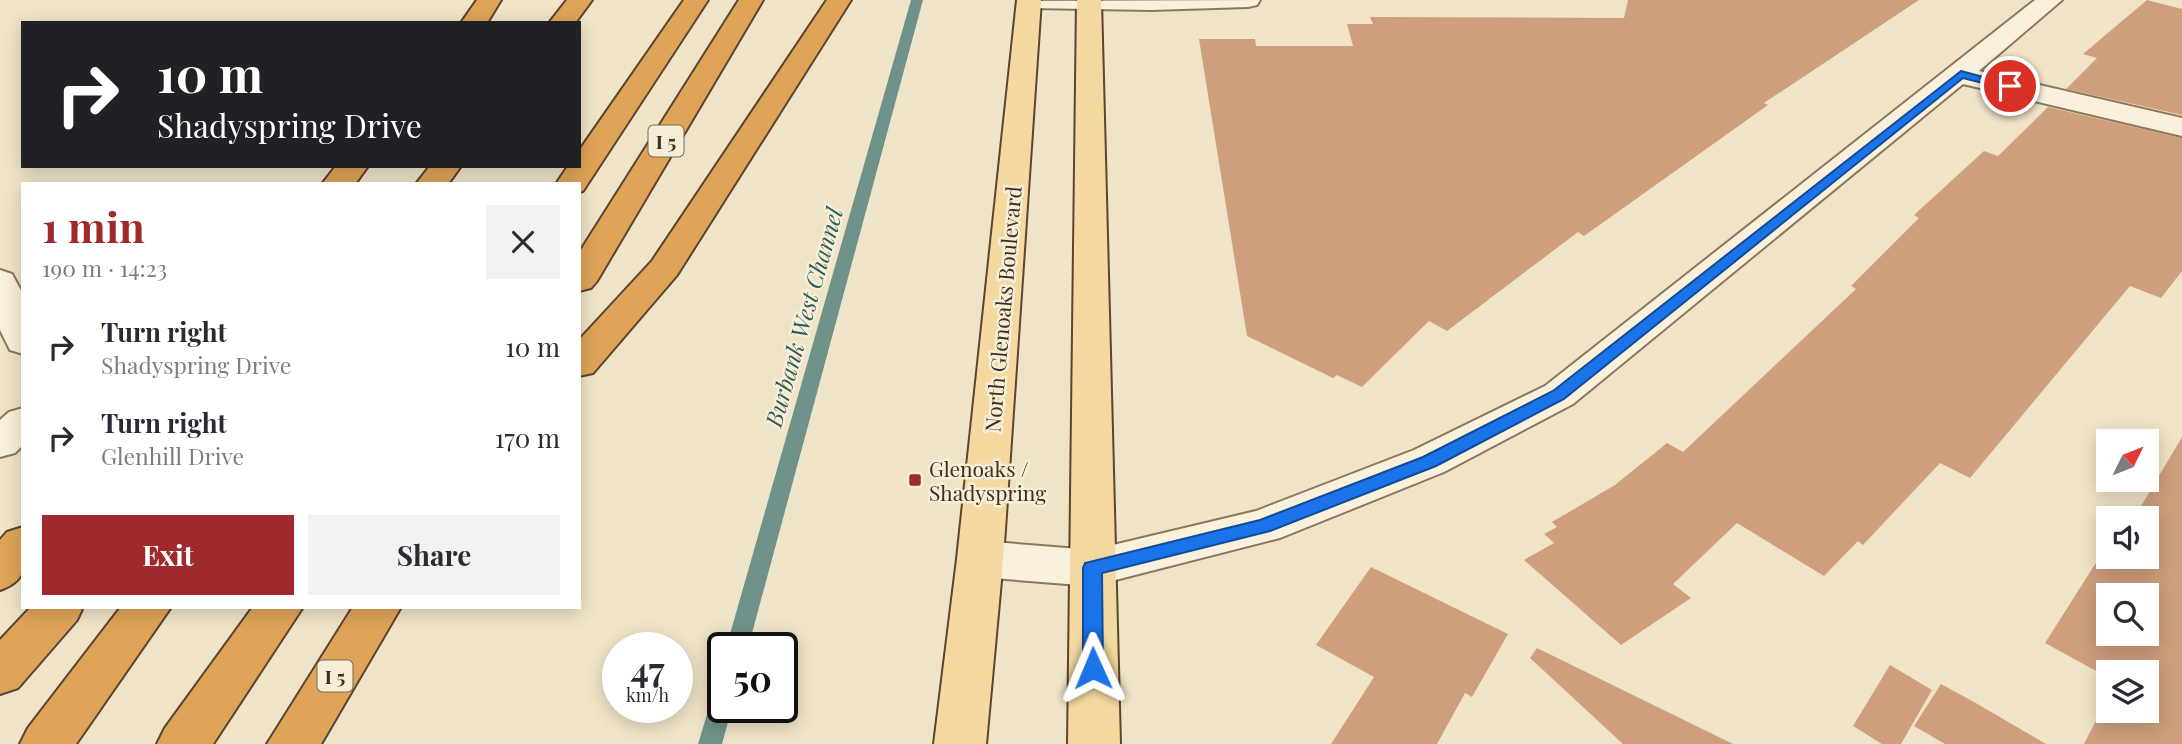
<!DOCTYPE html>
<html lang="en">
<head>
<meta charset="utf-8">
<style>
  body { margin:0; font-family:"Playfair Display",serif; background:#f2f2f3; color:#2b2b33; height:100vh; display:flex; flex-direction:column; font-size:26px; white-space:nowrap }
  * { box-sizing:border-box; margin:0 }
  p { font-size:23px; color:#7c7c81 }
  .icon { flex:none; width:38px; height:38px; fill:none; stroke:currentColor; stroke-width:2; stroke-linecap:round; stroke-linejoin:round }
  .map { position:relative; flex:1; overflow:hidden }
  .panel { position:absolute; left:21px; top:182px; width:560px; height:427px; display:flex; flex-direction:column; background:#fff; border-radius:0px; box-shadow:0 4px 18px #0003 }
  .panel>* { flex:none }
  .hud { position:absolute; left:21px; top:21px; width:560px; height:147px; border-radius:0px; box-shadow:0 4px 18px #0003; background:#202124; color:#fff; overflow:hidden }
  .needle { width:46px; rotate:47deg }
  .buttons { position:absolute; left:2096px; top:429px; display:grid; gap:14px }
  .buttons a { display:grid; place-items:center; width:63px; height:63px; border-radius:0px; background:#fff; box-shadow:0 4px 18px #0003; font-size:35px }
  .speed { position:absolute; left:602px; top:632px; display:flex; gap:14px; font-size:35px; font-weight:700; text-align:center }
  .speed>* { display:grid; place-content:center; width:91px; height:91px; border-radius:50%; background:#fff; box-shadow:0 4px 18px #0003; line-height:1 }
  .speed small { font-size:18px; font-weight:400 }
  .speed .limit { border:4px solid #111; border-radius:10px; background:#fff; color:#111 }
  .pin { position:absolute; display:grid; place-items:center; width:60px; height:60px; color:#fff; margin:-30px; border:4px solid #fff; border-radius:50%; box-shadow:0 2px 7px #0007 }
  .me { position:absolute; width:77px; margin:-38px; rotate:359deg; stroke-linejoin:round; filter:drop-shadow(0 0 5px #0008) }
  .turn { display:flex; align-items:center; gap:24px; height:147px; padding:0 21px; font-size:32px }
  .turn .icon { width:91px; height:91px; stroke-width:2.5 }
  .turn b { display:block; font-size:49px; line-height:60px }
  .round { display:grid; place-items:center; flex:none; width:74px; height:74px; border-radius:0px; background:#f2f2f3 }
  .headline { display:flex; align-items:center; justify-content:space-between; height:119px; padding:0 21px }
  h1 { font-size:42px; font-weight:700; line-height:52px; color:#9e2a2b }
  .primary-button { display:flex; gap:14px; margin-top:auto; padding:14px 21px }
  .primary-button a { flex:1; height:80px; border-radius:0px; background:#9e2a2b; color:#fff; font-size:28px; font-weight:700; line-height:80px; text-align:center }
  .primary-button a+a { background:#f2f2f3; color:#2b2b33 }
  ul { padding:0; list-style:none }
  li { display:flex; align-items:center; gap:21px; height:91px; padding:0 21px }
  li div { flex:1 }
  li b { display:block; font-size:26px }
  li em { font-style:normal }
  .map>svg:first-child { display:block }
</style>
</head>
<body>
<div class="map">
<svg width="2182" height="744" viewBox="0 0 2182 744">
  <rect width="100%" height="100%" fill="#f0e4c8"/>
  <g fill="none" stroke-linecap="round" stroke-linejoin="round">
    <!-- stream -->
    <path fill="#6f938a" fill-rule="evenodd" d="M911,0H923L748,648H726Z
      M723,688V707H732L722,744H698L712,698L715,691Z"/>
  </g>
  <!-- building -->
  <path fill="#cf9f7d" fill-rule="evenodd" d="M1628,0H1919L1764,103L1768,105L1584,236L1578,232L1447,331L1429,321L1362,387L1337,375L1333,378L1247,336L1199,39H1255L1256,46H1353L1347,24H1373L1370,17L1624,18Z
    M2147,0L2182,9V115L2066,89L2097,58L2083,54Z
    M2048,107L2182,138V271L2161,298L2130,286L1970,478L1940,463L1863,545L1858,541L1824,576L1737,523L1673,584L1691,598L1621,645L1524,560L1554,543L1544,534L1557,527L1552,522L1615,485L1667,443L1683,452L1856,289L1851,286L1919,218L1914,215L1984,151L1998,156Z
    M2182,437V744H2084L2109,695V710H2147V672H2109V678L2045,643L2099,558L2108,562L2111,556H2147V518H2134ZM2109,595H2147V634H2109Z
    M1371,567L1508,634L1472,697L1465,693L1437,744H1331L1374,677L1316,645Z
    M1537,648L1733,744H1623L1530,658Z
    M1890,665L1932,690L1901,744H1882L1853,726Z
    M1941,684L1974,702L2046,744H1945L1914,726Z"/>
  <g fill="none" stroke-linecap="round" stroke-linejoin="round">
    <!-- minor casing -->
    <g stroke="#8d765c" stroke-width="4">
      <path id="minor" d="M1260,0L1257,5L1248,7L1151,10L1029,8L1020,6L1017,1Z
        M2035,0H2062L1979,71L2182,118V136L1963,84L1573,404L1444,472L1280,538L1092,586L980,577L964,571L957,559L964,547L980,541L1092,550L1256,511L1414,450L1545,386Z
        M0,270L12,274L23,294V354L10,350L0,330Z
        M23,408V445L15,453L0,457V420L9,412Z"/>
    </g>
    <!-- major casing -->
    <g stroke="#5b4430" stroke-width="4">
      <path id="major" d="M1017,0H1041L1003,559L986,744H934L957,559Z
        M1077,0H1101L1120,744H1068Z"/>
    </g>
    <!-- highway casing -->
    <g stroke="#5b4430" stroke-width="4">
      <path id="highway" d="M477,0H501L487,23H461Z
        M567,0H592L575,23H549Z
        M684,0H708L583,191L579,192V184H556L568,166H579V151Z
        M739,0H763L597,281L591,288L579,291V253Z
        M827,0H851L677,275L593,373L579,376V340L652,261Z
        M336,166H368L355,184H322Z
        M430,166H461L448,184H416Z
        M23,527C23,558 33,579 0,590V540L7,532Z
        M31,607H83L77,620L18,688L0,694V640Z
        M121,607H171L76,744H20L28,728Z
        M253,607H303L213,744H157L165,728Z
        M353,607H401L321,744H267Z"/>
    </g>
    <!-- minor -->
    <use href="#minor" fill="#faf1dc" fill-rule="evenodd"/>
    <!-- major -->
    <use href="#major" fill="#f3d9a0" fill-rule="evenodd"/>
    <!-- highway -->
    <use href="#highway" fill="#e0a458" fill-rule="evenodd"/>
  </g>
  <!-- route -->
  <path fill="#1a73e8" stroke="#114b97" stroke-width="2" d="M1961,71L2016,86L2010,90L1963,78L1564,399L1436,466L1270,531L1102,573L1103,668L1100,675L1093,677L1086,675L1083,668V568L1085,563L1260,520L1423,457L1553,391Z"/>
  <!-- markers -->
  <rect fill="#9e2a2b" stroke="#f7eed8" stroke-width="2.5" x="908" y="473" width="14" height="14" rx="3.5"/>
  <g text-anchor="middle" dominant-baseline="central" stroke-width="5" stroke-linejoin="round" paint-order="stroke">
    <!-- shield labels -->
    <g fill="#f7eed8" stroke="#756857" stroke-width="2">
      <rect x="648.5" y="125.5" width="35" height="31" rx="5"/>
      <rect x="317.5" y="660.5" width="35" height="31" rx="5"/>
    </g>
    <g font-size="19" font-weight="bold" fill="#3d2e20">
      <text x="666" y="141">I 5</text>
      <text x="335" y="676">I 5</text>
    </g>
    <!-- street labels -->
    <g font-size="21" fill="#3d2e20" stroke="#f7eed8">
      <text transform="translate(1002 309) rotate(-85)">North Glenoaks Boulevard</text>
    </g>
    <!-- poi labels -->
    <g font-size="21" fill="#3d2e20" stroke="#f7eed8" text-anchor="start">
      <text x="929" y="468">Glenoaks /<tspan x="929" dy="24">Shadyspring</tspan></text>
    </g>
    <!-- water labels -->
    <g font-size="23" font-style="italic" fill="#2f5d5a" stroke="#f7eed8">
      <text transform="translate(803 317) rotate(-74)">Burbank West Channel</text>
    </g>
  </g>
</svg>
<div class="buttons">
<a><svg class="needle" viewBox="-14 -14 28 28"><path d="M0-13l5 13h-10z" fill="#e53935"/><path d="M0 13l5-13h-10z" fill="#7c7c81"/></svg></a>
<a><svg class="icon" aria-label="sound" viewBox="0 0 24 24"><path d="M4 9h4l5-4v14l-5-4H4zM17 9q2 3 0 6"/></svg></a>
<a><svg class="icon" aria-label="search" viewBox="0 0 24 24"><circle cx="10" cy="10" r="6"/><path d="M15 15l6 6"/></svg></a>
<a><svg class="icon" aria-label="layers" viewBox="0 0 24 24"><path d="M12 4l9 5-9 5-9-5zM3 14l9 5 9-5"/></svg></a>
</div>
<div class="speed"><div>47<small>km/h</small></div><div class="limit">50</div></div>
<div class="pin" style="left:2010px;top:86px;background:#d93025"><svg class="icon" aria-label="arrive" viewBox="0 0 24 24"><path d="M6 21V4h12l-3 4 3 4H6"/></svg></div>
<svg class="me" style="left:1093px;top:668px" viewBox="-20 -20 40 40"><path d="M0-17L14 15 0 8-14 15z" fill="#1a73e8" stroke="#fff" stroke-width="4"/></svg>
<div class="hud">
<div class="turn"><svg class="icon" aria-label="right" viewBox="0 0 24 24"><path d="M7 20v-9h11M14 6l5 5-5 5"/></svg><div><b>10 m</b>Shadyspring Drive</div></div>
</div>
<section class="panel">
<div class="headline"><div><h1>1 min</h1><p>190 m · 14:23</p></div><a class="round"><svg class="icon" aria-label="close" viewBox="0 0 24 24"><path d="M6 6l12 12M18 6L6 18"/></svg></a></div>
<ul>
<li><svg class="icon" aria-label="right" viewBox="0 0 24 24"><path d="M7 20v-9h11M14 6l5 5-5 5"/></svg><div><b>Turn right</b><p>Shadyspring Drive</p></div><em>10 m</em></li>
<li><svg class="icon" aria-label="right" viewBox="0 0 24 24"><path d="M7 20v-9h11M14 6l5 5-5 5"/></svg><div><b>Turn right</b><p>Glenhill Drive</p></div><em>170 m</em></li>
</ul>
<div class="primary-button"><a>Exit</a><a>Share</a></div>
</section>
</div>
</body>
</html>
